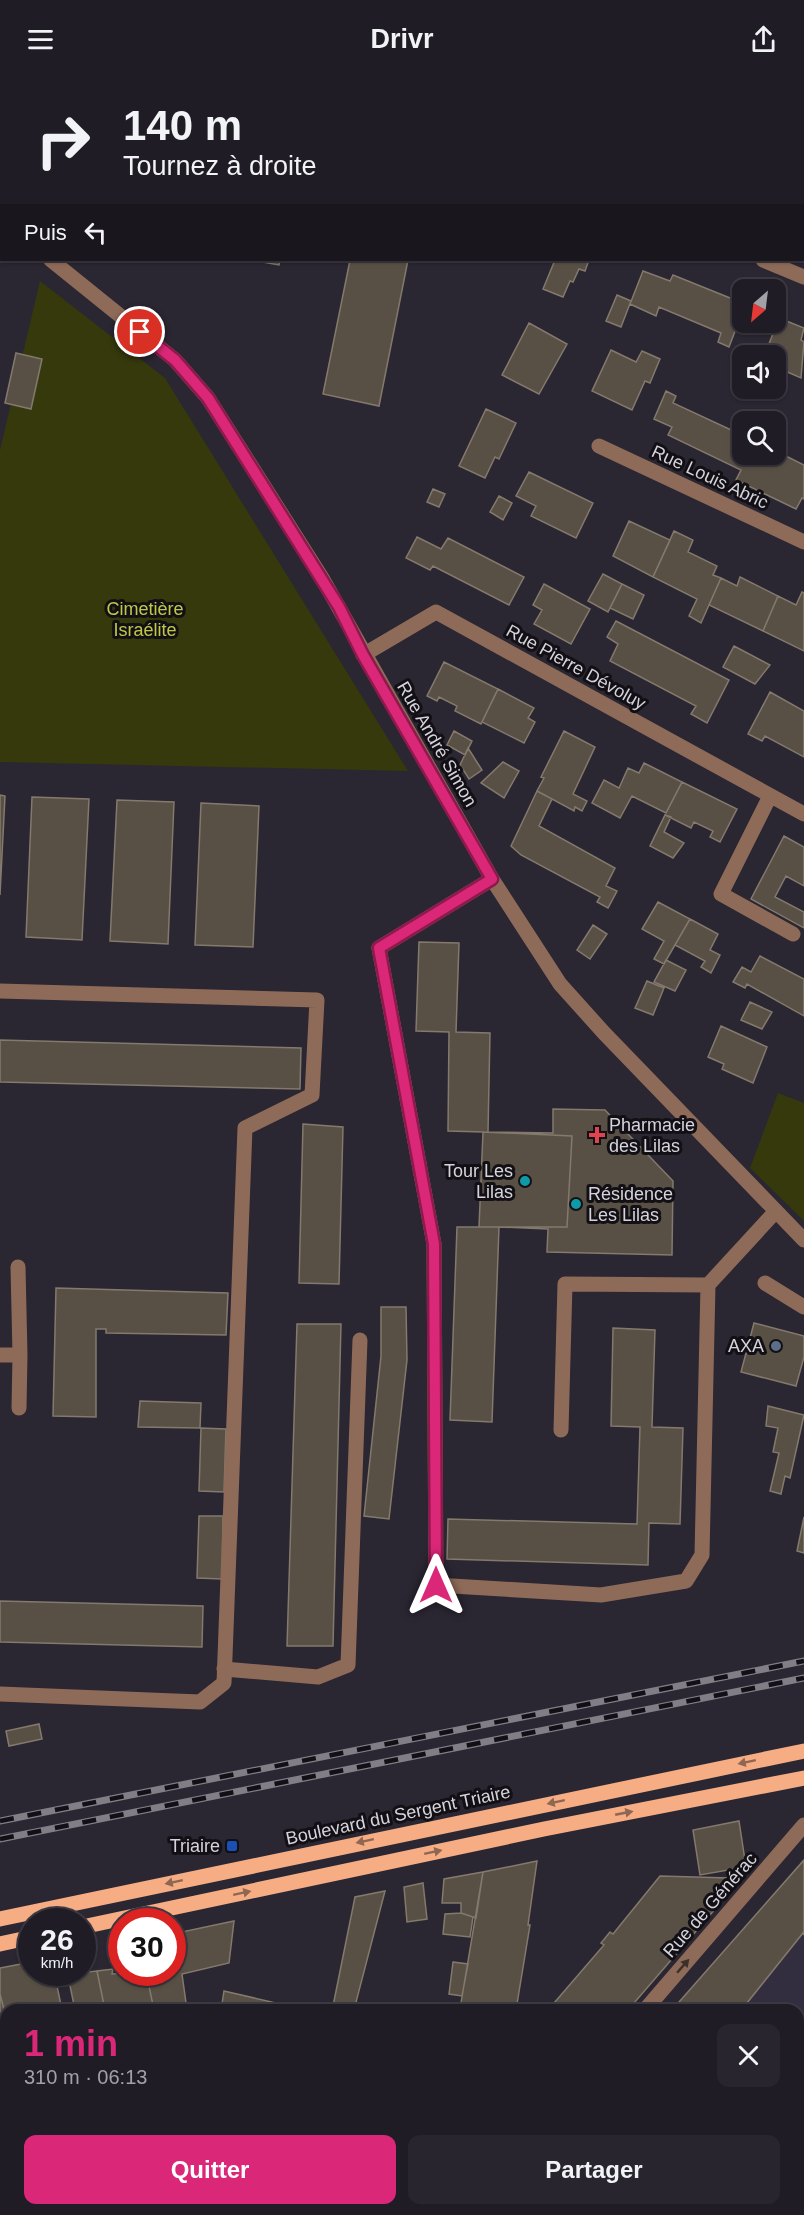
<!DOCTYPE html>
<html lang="fr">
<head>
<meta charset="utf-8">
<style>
  body { margin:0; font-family:Helvetica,sans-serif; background:#28252e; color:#f1f3f6; height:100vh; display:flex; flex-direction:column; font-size:22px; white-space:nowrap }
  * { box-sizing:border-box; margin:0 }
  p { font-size:20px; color:#a2a1a7 }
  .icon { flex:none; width:33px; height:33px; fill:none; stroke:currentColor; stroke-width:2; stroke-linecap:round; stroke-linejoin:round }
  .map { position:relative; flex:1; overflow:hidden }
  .side { position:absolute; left:0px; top:1926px; width:804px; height:212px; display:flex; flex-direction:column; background:#201c26; border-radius:18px 18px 0 0; box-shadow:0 2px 4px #0004,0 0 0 2px #3d3a43 }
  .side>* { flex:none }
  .hud { position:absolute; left:0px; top:0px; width:804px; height:183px; box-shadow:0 2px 4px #0004,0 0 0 2px #3d3a43; background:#201c26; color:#f1f3f6; overflow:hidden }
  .needle { width:39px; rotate:208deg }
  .fabs { position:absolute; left:732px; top:201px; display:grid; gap:12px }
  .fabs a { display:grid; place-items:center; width:54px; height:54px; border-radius:12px; background:#201c26; box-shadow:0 2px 4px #0004,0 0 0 2px #3d3a43; font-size:30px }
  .speed { position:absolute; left:18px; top:1830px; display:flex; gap:12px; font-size:30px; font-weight:700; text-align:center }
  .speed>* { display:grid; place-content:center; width:78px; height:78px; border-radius:50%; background:#201c26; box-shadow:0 2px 4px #0004,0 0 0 2px #3d3a43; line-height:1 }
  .speed small { font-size:15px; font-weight:400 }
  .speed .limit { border:9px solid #d22; background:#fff; color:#111 }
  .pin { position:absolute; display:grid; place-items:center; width:51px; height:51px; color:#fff; margin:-26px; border:3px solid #fff; border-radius:50%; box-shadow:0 2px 6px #0007 }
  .me { position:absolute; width:66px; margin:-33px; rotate:0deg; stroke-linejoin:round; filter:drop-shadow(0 0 4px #0008) }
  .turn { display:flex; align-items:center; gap:21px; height:126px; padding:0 24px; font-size:27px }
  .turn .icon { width:78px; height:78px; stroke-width:2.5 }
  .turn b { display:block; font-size:42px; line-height:51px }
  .then { display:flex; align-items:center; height:57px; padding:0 24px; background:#0003; gap:12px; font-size:22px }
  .round { display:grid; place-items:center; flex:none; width:63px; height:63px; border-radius:12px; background:#28252e }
  .summary { display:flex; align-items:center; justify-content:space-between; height:102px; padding:0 24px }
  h1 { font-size:36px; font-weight:700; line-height:45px; color:#db2777 }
  .button { display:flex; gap:12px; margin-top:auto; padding:12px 24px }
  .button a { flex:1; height:69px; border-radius:12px; background:#db2777; color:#fff; font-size:24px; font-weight:700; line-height:69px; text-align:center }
  .button a+a { background:#28252e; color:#f1f3f6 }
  header { display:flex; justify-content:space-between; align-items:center; height:78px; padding:0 24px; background:#201c26; font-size:27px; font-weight:700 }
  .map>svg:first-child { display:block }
</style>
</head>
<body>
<header><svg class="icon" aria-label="menu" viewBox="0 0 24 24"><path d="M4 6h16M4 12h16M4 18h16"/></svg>Drivr<svg class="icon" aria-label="share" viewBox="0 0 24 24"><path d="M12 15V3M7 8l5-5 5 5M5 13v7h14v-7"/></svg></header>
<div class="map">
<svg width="804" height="2137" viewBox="0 0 804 2137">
  <rect width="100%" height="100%" fill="#2a2632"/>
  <!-- built -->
  <path fill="#332e3f" d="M804,1782V2137H506L510,2132H798V1932H672Z"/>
  <!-- green -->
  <path fill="#36390c" d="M40,203L165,300L408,693L0,684V372Z
    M778,1015L804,1025V1143L750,1090Z"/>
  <!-- building -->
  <path fill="#595045" stroke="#83796d" stroke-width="1.5" d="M485,0H535L485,2Z
    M727,0H804V22L802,2Z
    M802,112L804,113V153H802Z
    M251,182H280L279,187Z
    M350,182H408L379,328L323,316Z
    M555,182H589L585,193L579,191L573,204L570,203L563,219L543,211Z
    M643,193L670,203L673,197L735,222L732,229L742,235L729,269L718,264L721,255L659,229L656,238L630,226Z
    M617,217L631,223L621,249L606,243Z
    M779,240L804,250L801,262L804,264L801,300L776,289L781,277L767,271Z
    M529,245L567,266L539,316L502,297Z
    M611,272L636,284L642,273L660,281L650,305L645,303L632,332L592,313Z
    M16,275L42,281L31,331L5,325Z
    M666,313L676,318L673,325L742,357V376H776V373L804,387V421L802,420L796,431L736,402L741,392L668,357L672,349L654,341Z
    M486,331L516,345L499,381L495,379L485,400L459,388Z
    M529,394L593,425L576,460L531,438L536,428L516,418Z
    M433,411L445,416L439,429L427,424Z
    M499,418L512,425L503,442L490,434Z
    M629,443L670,462L653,499L613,478Z
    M674,453L693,462L688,474L717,488L713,497L721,500L701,545L689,538L697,521L653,499Z
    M417,459L441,471L448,460L524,499L509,527L433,488L430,492L406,480Z
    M603,496L622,506L608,534L588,523Z
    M740,499L778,518L763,553L709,527L721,500L737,508Z
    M544,506L590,531L571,566L534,546L542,532L533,527Z
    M622,506L644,517L633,541L610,530Z
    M802,514L804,515V573L763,553L778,518L796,527Z
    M616,543L729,602L707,645L691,636L696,628L610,583L618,566L607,559Z
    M734,568L770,587L755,606L723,589Z
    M444,584L498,611L481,646L455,633L457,628L439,619L437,623L427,618Z
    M498,611L534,630L528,640L535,644L524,665L482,644Z
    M770,614L804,633V679L765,658L762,663L748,656Z
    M454,653L472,663L465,677L447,667Z
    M564,653L595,669L573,716L587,723L582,733L575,729L574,733L537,713L544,700L541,699Z
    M468,670L482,692L469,701L460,687Z
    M503,684L519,693L504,720L481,705Z
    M644,685L682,704L666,735L632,718L620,740L592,725L604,702L619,710L628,690L639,695Z
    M682,704L737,731L720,764L710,759L713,753L694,744L691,750L665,737Z
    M537,713L552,721L539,748L615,790L606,808L617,813L608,830L597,824L600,819L521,777L511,768Z
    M0,717L5,718L0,817Z
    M32,719L89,721L82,862L26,859Z
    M117,722L174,724L168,866L110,863Z
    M201,725L259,728L253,869L195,867Z
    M665,737L671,739L664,754L684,765L673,780L650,768Z
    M784,758L804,769V808L786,798L775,819L804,834V850L751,821Z
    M658,824L690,841L664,886L654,881L664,863L642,851Z
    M690,841L718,856L710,872L720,877L711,895L701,889L705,883L675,867Z
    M593,847L607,856L590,881L577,872Z
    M419,864L459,865L456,954L490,955L488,1054L553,1055V1031L605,1032L673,1103L672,1177L547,1174L548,1151L499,1149L492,1344L450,1342L457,1149H479L483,1054L448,1053L449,954L416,953Z
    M760,878L804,901V938L747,906L745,910L733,904L742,889L751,894Z
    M666,882L686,892L675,913L654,904Z
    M647,903L664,910L653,937L635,930Z
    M750,924L772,934L762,951L741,942Z
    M721,948L767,969L753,1005L722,991L724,986L708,979Z
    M0,962L301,970L300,1011L0,1004Z
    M303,1046L343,1049L339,1206L299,1205Z
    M483,1054L572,1058L567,1149H479Z
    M56,1210L228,1215L226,1257L106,1255V1251H96V1339L53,1338Z
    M381,1229H406L407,1282L389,1441L364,1438L381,1278Z
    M754,1245L804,1258V1279L796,1308L741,1294Z
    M297,1246H341L333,1568H287Z
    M613,1250L655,1252L652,1349L683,1350L680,1446L649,1445L648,1487L447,1481L448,1441L637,1446L640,1349L611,1348Z
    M140,1323L201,1325L200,1350L138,1349Z
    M768,1328L804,1337L790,1400L785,1398L781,1416L770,1413L779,1375L773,1374L778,1350L766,1348Z
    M201,1350L226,1351L224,1414L199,1413Z
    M199,1438H223L222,1501L197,1500Z
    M804,1439V1475L797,1473Z
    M0,1523L203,1528L202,1569L0,1564Z
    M39,1646L42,1661L9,1668L6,1653Z
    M739,1743L746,1789L700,1797L693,1752Z
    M804,1782V1857L803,1855L747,1925L755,1932H672Z
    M537,1783L528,1847H530L516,1932H486L461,1925L483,1794Z
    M483,1794L476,1840L461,1835V1825H442L444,1801Z
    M660,1798L729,1800L735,1808L628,1932H548L604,1867L601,1865L610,1854L613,1856Z
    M423,1805L427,1841L407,1844L404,1809Z
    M385,1813L354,1932L333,1928L355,1819Z
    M461,1835L473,1839L470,1859L443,1856L445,1836Z
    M234,1843L229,1885L182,1896L187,1932H154L146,1894H172V1856Z
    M32,1884V1894H54L61,1927L38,1932H6V1940L0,1916V1890Z
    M453,1884L468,1886L462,1918L449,1916Z
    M86,1885L88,1894L97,1893L105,1932H75L68,1898L72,1897V1894H82V1886Z
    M113,1891L112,1896L146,1894L154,1932H105L97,1893Z
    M224,1913L276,1925L275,1932H221Z
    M0,1916L6,1939L0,1940Z
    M276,1925L307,1932H275Z
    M6,1939V1963L0,1962V1940Z
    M0,1962L6,1963V1976L0,1979Z
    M804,1975V2024L798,2028V1978Z
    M34,2132H50L48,2137H33Z
    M93,2132H177L178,2134L182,2132L186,2137H96Z
    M381,2132H470L466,2137H378Z
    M510,2132H654L657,2137H506Z
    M510,2132H542L545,2137H506Z
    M542,2132H654L657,2137H545Z
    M686,2132H745L748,2137H690Z"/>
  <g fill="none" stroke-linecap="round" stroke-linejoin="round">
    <!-- path -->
    <path stroke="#74707b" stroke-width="4" stroke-dasharray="4.5 4.5" stroke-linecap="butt" d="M795,2137L804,2130"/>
    <!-- minor -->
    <path stroke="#8e6b58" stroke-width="15" d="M0,139L2,141
      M51,182L175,282L208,320L322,500L492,801L560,906L604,955L804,1162
      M763,182L804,199
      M599,368L804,464
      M363,577L436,534L804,736
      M770,718L721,816L793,856
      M492,801L379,870L434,1166L436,1507L601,1517L686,1503L702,1477L708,1207L776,1133
      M0,913L317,922L312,1017L245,1050L224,1605L200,1624L0,1616
      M18,1189L20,1277
      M765,1205L804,1229
      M0,1277H20L19,1330
      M561,1352L565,1206L708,1207
      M224,1591L318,1599L348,1587L360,1262
      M645,1932L804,1747
      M0,2003L6,2013
      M80,2132L83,2137
      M480,2137L484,2132"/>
    <!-- major -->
    <path stroke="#f6ad84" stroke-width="15" d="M0,1841L804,1673
      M82,1849L544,1751L804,1700
      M0,1866L32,1859"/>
    <!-- rail casing -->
    <g stroke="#817e88" stroke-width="7">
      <path id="rail" d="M0,1743L804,1583
        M0,1761L804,1600"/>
    </g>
    <!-- rail -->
    <use href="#rail" stroke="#121015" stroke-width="4.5" stroke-dasharray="14" stroke-linecap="butt"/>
  </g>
  <!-- one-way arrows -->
  <defs><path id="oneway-solid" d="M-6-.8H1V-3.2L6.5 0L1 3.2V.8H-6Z" transform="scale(1.5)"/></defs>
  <g fill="#8f6652">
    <use href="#oneway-solid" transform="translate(747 1684) rotate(168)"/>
    <use href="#oneway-solid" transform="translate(556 1724) rotate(168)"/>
    <use href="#oneway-solid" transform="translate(624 1735) rotate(-11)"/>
    <use href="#oneway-solid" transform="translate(365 1763) rotate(168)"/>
    <use href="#oneway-solid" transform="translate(433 1774) rotate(-12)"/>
    <use href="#oneway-solid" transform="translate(174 1804) rotate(168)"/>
    <use href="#oneway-solid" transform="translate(242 1815) rotate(-12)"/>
  </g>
  <use fill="#3d302c" href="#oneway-solid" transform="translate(683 1888) rotate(-49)"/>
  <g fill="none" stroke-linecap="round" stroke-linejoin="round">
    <!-- route casing -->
    <g stroke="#8e194d" stroke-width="15">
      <path id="route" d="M140,254L175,282L208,320L339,529L363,577L492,801L379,870L434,1166L436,1507"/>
    </g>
    <!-- route -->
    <use href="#route" stroke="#db2777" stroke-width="10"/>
  </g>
  <!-- markers -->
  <path fill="#e0444e" stroke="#121015" stroke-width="2" d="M594 1048h6v6h6v6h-6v6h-6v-6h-6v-6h6z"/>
  <g fill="#0f9aa8" stroke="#121015" stroke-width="2">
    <circle cx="525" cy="1103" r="6"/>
    <circle cx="576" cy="1126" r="6"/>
  </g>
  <circle fill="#5c6f8a" stroke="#121015" stroke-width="2" cx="776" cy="1268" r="6"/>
  <rect fill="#1a4fb4" stroke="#121015" stroke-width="2" x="226" y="1762" width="12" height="12" rx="3"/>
  <g text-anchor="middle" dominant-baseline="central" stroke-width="6" stroke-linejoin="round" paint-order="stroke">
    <!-- street labels -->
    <g font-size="18" fill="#d5d3db" stroke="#121015">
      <text transform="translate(710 399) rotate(25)">Rue Louis Abric</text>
      <text transform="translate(576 589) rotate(29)">Rue Pierre Dévoluy</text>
      <text transform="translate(437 666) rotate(60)">Rue André Simon</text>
      <text transform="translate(398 1737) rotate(-12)">Boulevard du Sergent Triaire</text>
      <text transform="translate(710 1827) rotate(-49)">Rue de Générac</text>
    </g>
    <!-- park labels -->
    <g font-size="18" fill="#c0c848" stroke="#121015">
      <text x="145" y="531">Cimetière<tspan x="145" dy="21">Israélite</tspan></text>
    </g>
    <!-- poi labels -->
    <g font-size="18" fill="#d5d3db" stroke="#121015" text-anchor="end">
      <text x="609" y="1047" text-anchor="start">Pharmacie<tspan x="609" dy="21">des Lilas</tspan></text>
      <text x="513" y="1093">Tour Les<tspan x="513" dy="21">Lilas</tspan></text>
      <text x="588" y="1116" text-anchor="start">Résidence<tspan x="588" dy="21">Les Lilas</tspan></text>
      <text x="764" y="1268">AXA</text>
      <text x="220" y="1768">Triaire</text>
    </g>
  </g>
</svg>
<div class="fabs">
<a><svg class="needle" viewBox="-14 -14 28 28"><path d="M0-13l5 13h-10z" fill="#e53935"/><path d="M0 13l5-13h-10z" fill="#a2a1a7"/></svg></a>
<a><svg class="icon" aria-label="sound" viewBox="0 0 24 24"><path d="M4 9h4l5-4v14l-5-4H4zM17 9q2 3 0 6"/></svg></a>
<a><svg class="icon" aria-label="search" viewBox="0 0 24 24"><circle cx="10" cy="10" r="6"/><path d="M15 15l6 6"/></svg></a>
</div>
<div class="speed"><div>26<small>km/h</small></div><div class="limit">30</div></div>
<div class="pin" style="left:140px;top:254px;background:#d93025"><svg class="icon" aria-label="arrive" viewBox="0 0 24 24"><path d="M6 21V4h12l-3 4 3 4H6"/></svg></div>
<svg class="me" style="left:436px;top:1507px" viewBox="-20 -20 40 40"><path d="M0-17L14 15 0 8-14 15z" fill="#db2777" stroke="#fff" stroke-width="4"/></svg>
<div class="hud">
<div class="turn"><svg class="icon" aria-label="right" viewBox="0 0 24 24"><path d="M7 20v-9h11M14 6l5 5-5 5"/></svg><div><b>140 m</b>Tournez à droite</div></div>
<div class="then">Puis<svg class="icon" aria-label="left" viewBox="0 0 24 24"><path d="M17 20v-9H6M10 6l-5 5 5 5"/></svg></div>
</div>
<section class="side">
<div class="summary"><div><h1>1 min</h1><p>310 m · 06:13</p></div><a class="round"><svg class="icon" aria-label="close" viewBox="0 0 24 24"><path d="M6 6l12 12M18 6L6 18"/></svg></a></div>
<div class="button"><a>Quitter</a><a>Partager</a></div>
</section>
</div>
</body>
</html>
